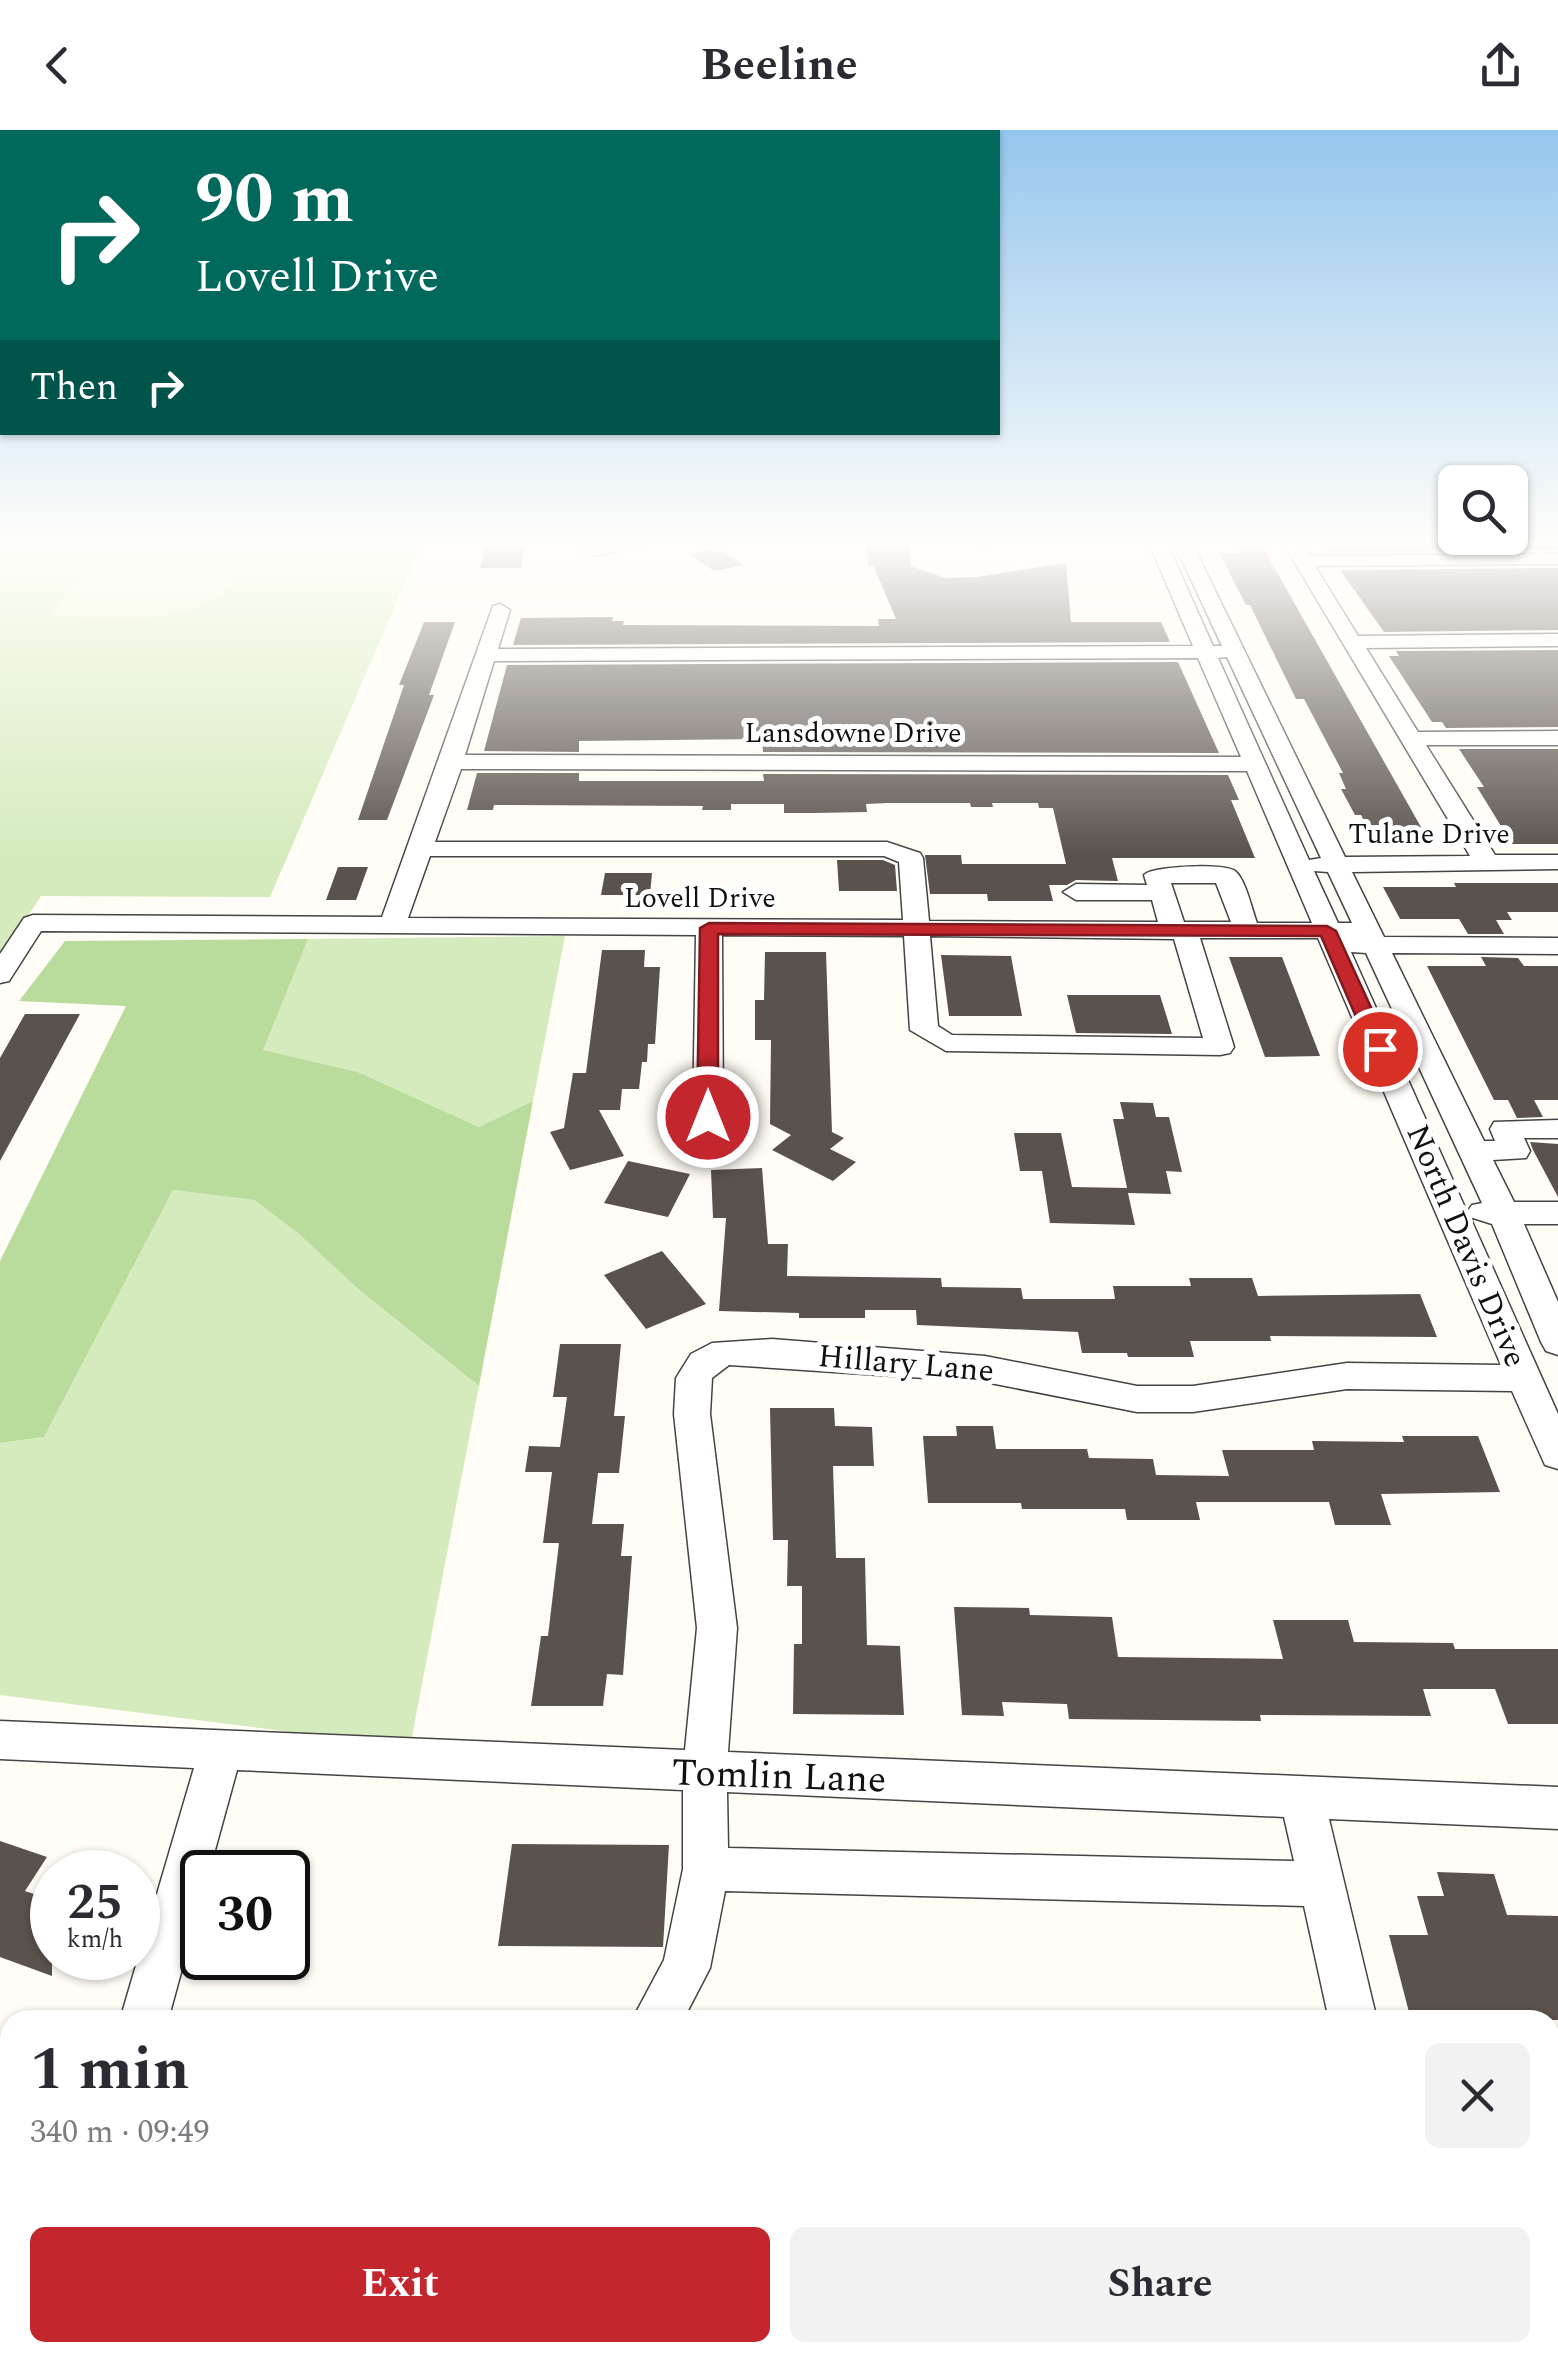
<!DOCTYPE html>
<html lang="en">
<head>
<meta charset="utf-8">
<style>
  body { margin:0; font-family:Spectral,serif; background:#f2f2f3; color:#2b2b33; height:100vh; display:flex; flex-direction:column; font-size:38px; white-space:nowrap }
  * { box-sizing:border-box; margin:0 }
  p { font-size:32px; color:#7c7c81 }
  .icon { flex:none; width:55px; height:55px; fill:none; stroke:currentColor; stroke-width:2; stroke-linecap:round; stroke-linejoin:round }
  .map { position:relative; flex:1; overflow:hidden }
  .drawer { position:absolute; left:0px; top:1880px; width:1560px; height:352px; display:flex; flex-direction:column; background:#fff; border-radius:30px 30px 0 0; box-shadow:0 2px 8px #0004 }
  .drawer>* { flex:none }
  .top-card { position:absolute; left:0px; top:0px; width:1000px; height:305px; box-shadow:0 2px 8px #0004; background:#00695c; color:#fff; overflow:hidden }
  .tools { position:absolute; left:1438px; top:335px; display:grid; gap:20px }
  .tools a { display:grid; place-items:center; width:90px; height:90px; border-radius:15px; background:#fff; box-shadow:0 2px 8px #0004; font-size:50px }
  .speed { position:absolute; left:30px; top:1720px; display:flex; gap:20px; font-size:50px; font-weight:700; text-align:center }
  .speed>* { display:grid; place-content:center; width:130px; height:130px; border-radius:50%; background:#fff; box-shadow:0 2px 8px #0004; line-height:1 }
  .speed small { font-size:25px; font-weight:400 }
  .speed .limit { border:5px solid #111; border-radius:15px; background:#fff; color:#111 }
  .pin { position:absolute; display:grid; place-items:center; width:85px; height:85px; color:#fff; margin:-42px; border:5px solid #fff; border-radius:50%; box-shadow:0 2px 10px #0007 }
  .me { position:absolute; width:110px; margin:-55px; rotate:0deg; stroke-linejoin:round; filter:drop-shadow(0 0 8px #0008) }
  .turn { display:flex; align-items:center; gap:35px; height:210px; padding:0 30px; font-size:45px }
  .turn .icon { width:130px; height:130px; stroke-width:2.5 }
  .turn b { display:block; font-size:70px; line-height:85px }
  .then { display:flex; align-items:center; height:95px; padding:0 30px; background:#0003; gap:20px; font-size:38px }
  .round { display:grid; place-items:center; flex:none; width:105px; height:105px; border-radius:15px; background:#f2f2f3 }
  .headline { display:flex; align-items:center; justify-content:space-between; height:170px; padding:0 30px }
  h1 { font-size:60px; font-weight:700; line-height:75px }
  .primary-button { display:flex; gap:20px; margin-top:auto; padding:20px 30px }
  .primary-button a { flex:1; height:115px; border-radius:15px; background:#c4262e; color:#fff; font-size:40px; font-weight:700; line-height:115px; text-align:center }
  .primary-button a+a { background:#f2f2f3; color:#2b2b33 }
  header { display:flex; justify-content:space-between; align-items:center; height:130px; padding:0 30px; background:#fff; font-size:45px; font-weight:700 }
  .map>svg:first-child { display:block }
</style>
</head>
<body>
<header><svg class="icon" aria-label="back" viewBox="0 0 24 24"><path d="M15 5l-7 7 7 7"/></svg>Beeline<svg class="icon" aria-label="share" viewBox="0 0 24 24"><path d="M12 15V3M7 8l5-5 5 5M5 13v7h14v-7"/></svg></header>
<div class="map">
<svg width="1558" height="2231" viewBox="0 0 1558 2231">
  <rect width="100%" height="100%" fill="#fffdf5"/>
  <!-- green -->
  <path fill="#d5ebbd" d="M0,413H422L270,767L41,766L0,829Z
    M565,806L533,971L479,997L358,942L262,920L308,809Z
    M173,1060L254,1070L299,1104L358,1159L479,1256L410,1617L0,1565V1313L44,1307Z"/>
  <!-- forest -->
  <path fill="#b9dc9c" d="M308,809L263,920L358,942L479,997L533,971L479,1256L358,1159L299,1104L254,1070L173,1060L44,1307L0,1313V1131L126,876L19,871L65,811Z"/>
  <!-- pitch -->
  <path fill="#e6f2cf" d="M245,436C207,503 113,488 50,485L86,441L101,437Z"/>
  <!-- building -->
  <path fill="#5a524d" d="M487,413H526L521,438H480Z
    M866,413H909L911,436L945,448L977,447L1066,433L1071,492H1161L1170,512L513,515L521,488L613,487L612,491H624L623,495L879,496L878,489H896L874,437L868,435Z
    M1323,413H1558V420L1329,422Z
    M1236,414H1261L1430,713H1376L1361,685H1355L1341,659H1346L1339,643H1343L1304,569H1296L1250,475H1246L1219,423H1241Z
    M718,418L744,435L714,441L689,424Z
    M1558,438V500L1384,502L1340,440Z
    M424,492H455L429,565H434L387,690H358L404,555H399Z
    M1558,520V597L1446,598L1442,592H1432L1389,526H1399L1396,521Z
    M1178,532L1219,623L763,622L762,609L579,611V622L484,621L507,535Z
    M1459,619H1558V714H1512L1477,657H1484Z
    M477,643H579V651H764L763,644L1228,645L1239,670H1231L1255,728H1112L1118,751L1076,750L1067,755H1049L1053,771H988L987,764H930L925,725H961L962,734H1066L1053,678H1039L1038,673H992L993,677H971L970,673H888L866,674L867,682L814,683H784V674H731V680H702L703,676L494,675L493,680H467Z
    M837,730H883L895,735L897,761H839Z
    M338,737H368L356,770H326Z
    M605,743H652L650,765H601Z
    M1454,753H1558V782H1507L1512,790H1496L1504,804H1468L1459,789H1400L1383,757H1456Z
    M602,820H645L644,837H660L655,914H648L647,932H642L639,959H622L620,980H599L624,1026L570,1040L550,1002L564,998L573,943H586Z
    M765,822H826L832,1002L844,1008L830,1019L856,1032L833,1051L772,1020L791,1005L770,994L771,910H755V870H764Z
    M941,825L1011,826L1022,886H949Z
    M1229,827H1282L1320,926L1265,927Z
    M1481,827L1518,828L1524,836H1558V970H1534L1543,987L1517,988L1508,970H1494L1427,836H1486Z
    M1067,865H1160L1172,904L1076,903Z
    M25,884H80L0,1031V928Z
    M1120,972L1153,973L1156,987H1169L1182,1042L1166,1041L1171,1064L1128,1063L1135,1095L1050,1093L1042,1041H1020L1014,1003H1061L1072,1057L1127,1058L1113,989H1124Z
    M1530,1012L1558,1014V1067L1533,1020Z
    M628,1031L690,1044L668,1087L604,1073Z
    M762,1038L768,1114H788L787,1146L941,1148L942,1157L1021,1158L1023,1169H1115L1113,1156H1191L1189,1148H1252L1258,1166L1420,1164L1437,1207L1270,1206L1271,1211H1190L1194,1227H1128L1127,1223H1082L1078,1202L917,1195L916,1180H865V1188H799V1183L719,1181L726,1088H713L711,1040Z
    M662,1121L706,1174L646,1199L604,1145Z
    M560,1214H621L614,1286H625L619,1343H598L592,1394H624L621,1426H632L623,1545L607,1544L603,1576H531L541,1506H548L559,1413H543L552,1342H525L529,1316L560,1317L567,1267H553Z
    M770,1278H834L835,1296L872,1297L874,1336H833L836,1428H865L867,1515L900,1516L904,1585L793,1584L794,1514H802V1456H787L788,1410H773Z
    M956,1296H993L996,1319H1087L1089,1328L1153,1329L1156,1345L1229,1346L1222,1320H1314L1312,1311L1404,1312L1402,1306H1478L1500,1362L1381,1364L1391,1395H1335L1329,1372H1196L1200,1390H1127L1125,1379H1022L1021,1373H928L923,1306H957Z
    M954,1477L1029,1478L1030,1485L1112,1487L1118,1527L1283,1529L1273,1490H1348L1354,1512L1453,1513L1455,1519H1558V1594H1508L1495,1559H1423L1431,1586L1260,1585L1261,1591L1069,1589L1067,1574L1002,1572L1004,1586L962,1585Z
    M0,1711L47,1727L25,1761L52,1770V1846L0,1827Z
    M512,1714L669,1715L663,1817L498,1816Z
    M1437,1742L1494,1744L1507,1785L1558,1786V1890H1411L1389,1805H1428L1417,1766H1444Z"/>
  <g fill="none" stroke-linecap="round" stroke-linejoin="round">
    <!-- minor casing -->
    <g stroke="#444" stroke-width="3">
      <path id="minor" d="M611,413H647L596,426L587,421Z
        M974,413H992L982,419Z
        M1149,413H1167L1213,516H1222L1174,413H1192L1345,727L1470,726L1283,413H1301L1309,426L1558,424V434L1315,436L1358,506L1558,504V516L1366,518L1418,602L1558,601V615H1426L1495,725H1558V739L1352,742L1384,807L1558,808V824L1392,823L1484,1011H1495L1490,999L1494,992L1558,990V1008H1524L1530,1021L1526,1028L1493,1030L1514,1072H1558V1094H1524L1558,1172V1225L1546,1221L1541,1212L1492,1094L1470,1087L1558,1284V1339L1545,1335L1512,1261L1347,1259L1193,1282H1137L985,1252L729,1235L712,1248L710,1284L737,1498L728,1622L1558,1657V1699L1329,1689L1377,1890H1329L1304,1776L725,1761L710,1838L683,1890H632L664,1830L683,1739V1660L237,1640L209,1742H202V1766L168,1890H120L194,1638L0,1629V1591L685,1620L697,1498L674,1284L676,1248L691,1224L712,1213L772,1209L985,1226L1137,1256H1193L1347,1233L1501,1235L1318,808H1200L1234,917L1230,923L1220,925L946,921L910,900L904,806L722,805L723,987L719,994H697L693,987L696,805L41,801L9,851L0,853V824L24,788L33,785L382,787L493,476L500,474L510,480L498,519L1193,516ZM1227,527L1321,728L1309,730L1218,528ZM1198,528L1241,627L465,625L494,531ZM461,639L1247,641L1312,793H1257C1252,780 1246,750 1235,741C1225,733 1152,736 1144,745L1147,755L1076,754L1063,762L1076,770H1152L1158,792L929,791L923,728L920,723L887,712H435ZM430,726H884L899,732L903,790L408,788ZM1314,741L1328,742L1352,793H1338ZM1171,753H1216L1231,792H1184ZM930,806L1174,809L1203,908L952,905L938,896ZM1351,822L1366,823L1482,1073L1472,1075L1467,1082ZM727,1662L1284,1687L1294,1731L728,1718Z
        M1550,2028H1558V2080H1550Z
        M24,2222H80L78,2231H22Z
        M597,2222H756L752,2231H601Z"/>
    </g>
    <!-- minor -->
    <use href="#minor" fill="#fff" fill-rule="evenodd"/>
  </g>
  <!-- sky -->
  <linearGradient id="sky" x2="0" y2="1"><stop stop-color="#95c6ee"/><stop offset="0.57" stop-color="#fffefa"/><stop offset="1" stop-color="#fffefa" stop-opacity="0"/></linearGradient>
  <rect width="1558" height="725" fill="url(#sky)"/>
  <!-- route -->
  <path fill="#c4262e" stroke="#7f191e" stroke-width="2.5" d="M709,793L1327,796L1336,801L1390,919L1380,925L1370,919L1321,806L718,804V987L708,994L697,987L700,798Z"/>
  <g text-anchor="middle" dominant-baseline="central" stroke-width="10" stroke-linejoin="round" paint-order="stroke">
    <!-- far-street labels -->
    <g font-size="28" fill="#111" stroke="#fff">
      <text x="853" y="603">Lansdowne Drive</text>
      <text x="1429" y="704">Tulane Drive</text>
      <text x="700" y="768">Lovell Drive</text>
    </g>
    <!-- street labels -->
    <g font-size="32" fill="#111" stroke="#fff">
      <text transform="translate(1466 1116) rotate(67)">North Davis Drive</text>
      <text transform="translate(906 1234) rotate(5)">Hillary Lane</text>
    </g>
    <!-- near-street labels -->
    <g font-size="38" fill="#111" stroke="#fff">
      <text transform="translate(779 1647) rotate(2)">Tomlin Lane</text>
    </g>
  </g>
</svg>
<div class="tools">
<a><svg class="icon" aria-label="search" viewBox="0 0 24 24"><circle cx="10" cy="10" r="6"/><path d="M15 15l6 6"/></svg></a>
</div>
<div class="speed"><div>25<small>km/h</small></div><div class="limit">30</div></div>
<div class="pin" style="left:1380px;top:919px;background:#d93025"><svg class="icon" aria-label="arrive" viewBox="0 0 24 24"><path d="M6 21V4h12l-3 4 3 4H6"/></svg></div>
<svg class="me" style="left:708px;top:987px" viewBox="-20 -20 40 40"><circle r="17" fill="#c4262e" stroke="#fff" stroke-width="3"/><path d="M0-11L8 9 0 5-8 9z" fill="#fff"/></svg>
<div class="top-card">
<div class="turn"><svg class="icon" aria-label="right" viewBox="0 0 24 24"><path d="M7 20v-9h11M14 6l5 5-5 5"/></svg><div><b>90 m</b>Lovell Drive</div></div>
<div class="then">Then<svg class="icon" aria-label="right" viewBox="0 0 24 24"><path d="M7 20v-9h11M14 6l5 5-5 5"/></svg></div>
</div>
<section class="drawer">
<div class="headline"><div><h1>1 min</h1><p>340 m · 09:49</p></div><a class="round"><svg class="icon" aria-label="close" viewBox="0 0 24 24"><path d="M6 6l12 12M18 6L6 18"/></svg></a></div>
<div class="primary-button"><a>Exit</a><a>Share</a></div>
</section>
</div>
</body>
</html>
